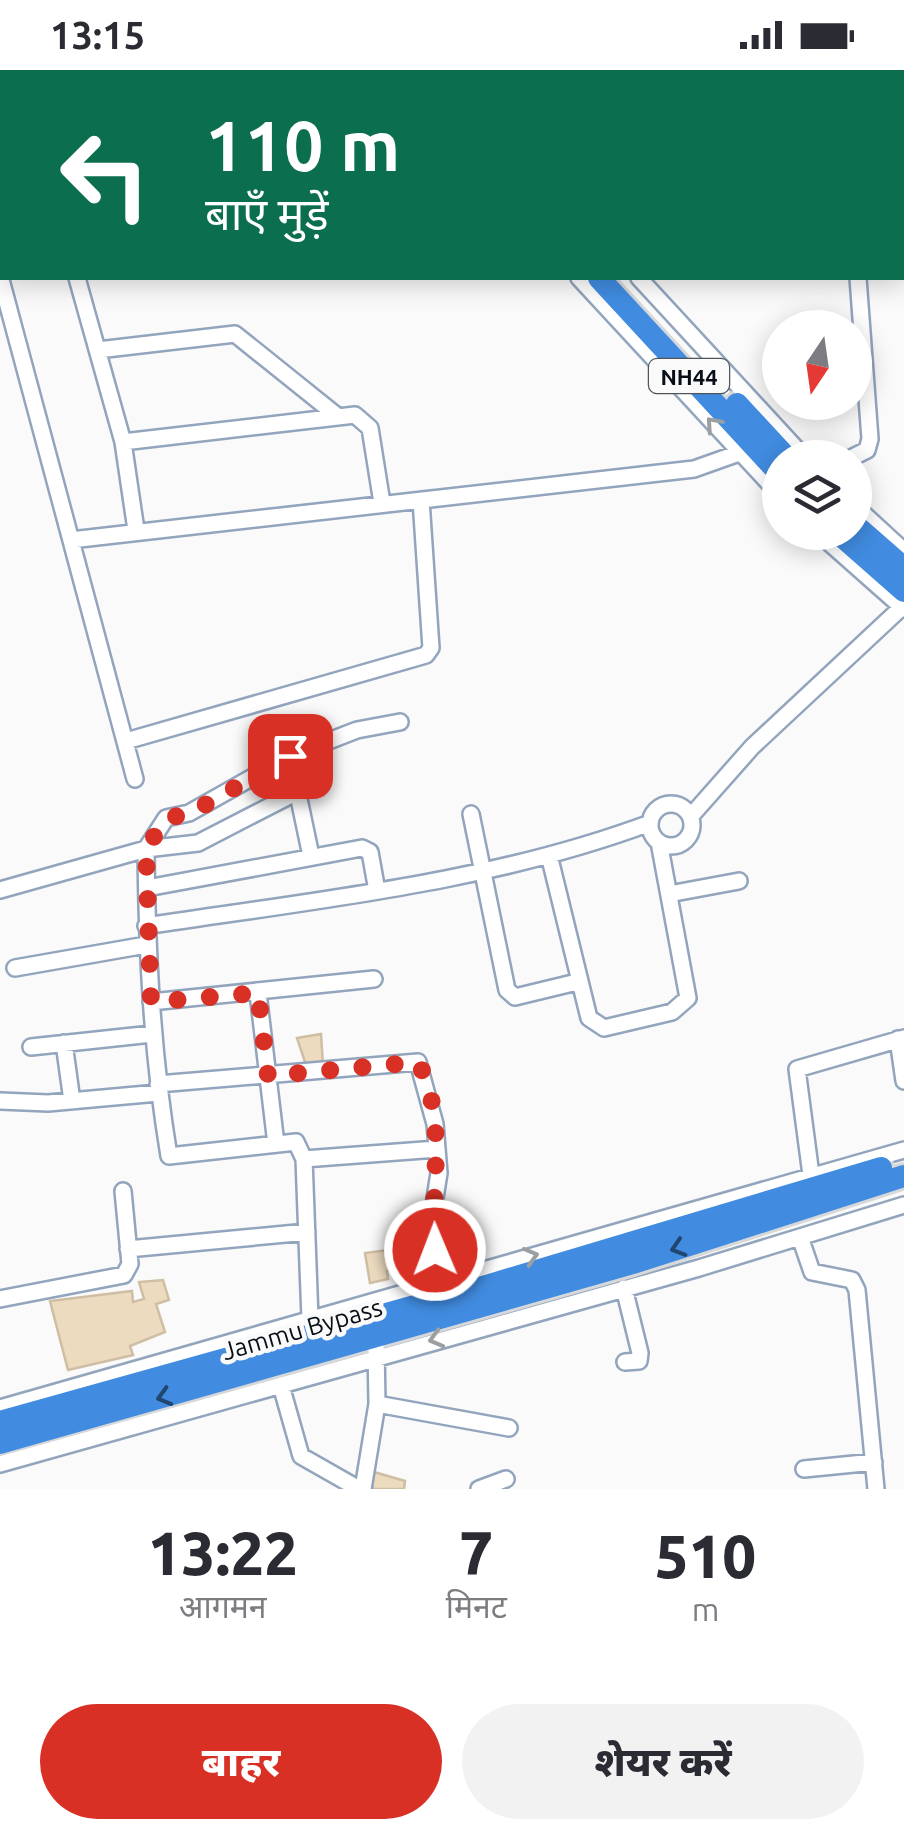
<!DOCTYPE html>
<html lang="hi">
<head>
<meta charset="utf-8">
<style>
  body { margin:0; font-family:Ubuntu,"Noto Sans Devanagari",sans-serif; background:#f2f2f3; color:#2b2b33; height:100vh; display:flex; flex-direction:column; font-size:38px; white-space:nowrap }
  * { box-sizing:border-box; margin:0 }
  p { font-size:32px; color:#7c7c81 }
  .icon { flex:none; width:55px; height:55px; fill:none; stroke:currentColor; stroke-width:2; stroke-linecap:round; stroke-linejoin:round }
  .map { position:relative; height:1419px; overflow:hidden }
  .drawer { display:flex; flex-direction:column; background:#fff; flex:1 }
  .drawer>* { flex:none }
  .top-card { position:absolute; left:0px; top:0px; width:905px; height:210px; box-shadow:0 5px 25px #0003; background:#0b6e4f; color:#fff; overflow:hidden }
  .needle { width:65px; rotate:193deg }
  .fabs { position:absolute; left:762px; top:240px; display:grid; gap:20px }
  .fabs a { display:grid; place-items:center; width:110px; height:110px; border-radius:50%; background:#fff; box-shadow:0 5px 25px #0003; font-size:50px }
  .pin { position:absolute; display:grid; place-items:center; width:85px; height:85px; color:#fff; margin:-42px; border-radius:20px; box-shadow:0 5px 15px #0006 }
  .me { position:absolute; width:110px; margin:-55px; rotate:359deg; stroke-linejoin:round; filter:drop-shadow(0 0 8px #0008) }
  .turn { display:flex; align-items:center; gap:35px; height:210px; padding:0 40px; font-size:45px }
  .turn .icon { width:130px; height:130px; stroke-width:2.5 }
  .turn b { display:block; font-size:70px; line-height:85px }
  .eta { display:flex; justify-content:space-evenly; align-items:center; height:170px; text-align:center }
  .eta b { font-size:60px; font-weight:800; line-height:70px }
  .action { display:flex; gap:20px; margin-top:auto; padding:20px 40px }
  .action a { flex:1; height:115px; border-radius:60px; background:#d93025; color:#fff; font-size:40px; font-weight:800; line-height:115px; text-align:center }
  .action a+a { background:#f2f2f3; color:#2b2b33 }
  .status { display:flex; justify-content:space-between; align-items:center; height:70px; padding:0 50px; background:#fff; direction:ltr }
  .status svg { height:28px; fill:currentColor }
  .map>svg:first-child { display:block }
</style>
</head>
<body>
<div class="status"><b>13:15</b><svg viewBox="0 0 49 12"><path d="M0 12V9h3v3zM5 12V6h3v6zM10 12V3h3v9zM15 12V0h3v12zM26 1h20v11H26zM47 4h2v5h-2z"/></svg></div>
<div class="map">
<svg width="904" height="1419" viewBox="0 0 904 1419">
  <rect width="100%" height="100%" fill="#fafafa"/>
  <!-- building -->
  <path fill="#eddbc0" stroke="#cfbea3" stroke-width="2.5" d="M321,964L323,995L307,998L297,968Z
    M396,1179L402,1198L387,1201L388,1209L370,1213L365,1183Z
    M163,1210L169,1230L156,1234L165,1262L130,1276L133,1285L68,1300L50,1231L132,1221L133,1232L144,1229L139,1212Z
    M374,1402L405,1411L404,1419H372Z"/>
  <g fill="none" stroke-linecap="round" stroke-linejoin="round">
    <!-- minor casing -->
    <g stroke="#92a5bd" stroke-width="20">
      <path id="minor" d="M390,0L392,2
        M452,0L454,2
        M747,0L748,2
        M650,2L655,0
        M0,90H2
        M902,147H904
        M0,206L135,709
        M77,208L123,372L136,460
        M579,208L780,425
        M639,208L805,388
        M98,280L235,264L336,345
        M123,372L355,345L370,358L382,433
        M851,388L867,380L870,369L858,208
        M855,436L904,481
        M817,462L904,539
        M71,470L694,399L739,383
        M126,671L426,585L431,578L421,430
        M297,722L198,773L146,779C147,883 152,984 169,1086L296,1072L304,1089
        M650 755a21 21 0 1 1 42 0a21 21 0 1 1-42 0Z
        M471,744L507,920L515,927L577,912
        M691,746L752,677L902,537
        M549,785L589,948L604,958L672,942L688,928L659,772
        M311,786L290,686L357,660L400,652
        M147,818L362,778L370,782L377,821
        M0,820L146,779L166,748L189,743L290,686
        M669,824L739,811
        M146,856C315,830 489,813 650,753
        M15,898L146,875
        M258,923L276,1074
        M151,932L374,909
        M898,969L904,1011
        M64,973L72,1031
        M31,977L152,964
        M158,1014L418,992L435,1054L439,1103L432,1147L439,1212
        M0,1031L48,1033L158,1023
        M811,1105L797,999L904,968
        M800,1167L812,1202L852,1210L857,1220L876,1419
        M128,1179L307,1162
        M624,1218L640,1283L639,1291L625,1292
        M0,1229L124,1205L130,1194L123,1121
        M310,1249L304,1089L437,1079
        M282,1319L301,1386L359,1419
        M377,1334L509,1358
        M0,1338L904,1080
        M0,1394L699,1198L904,1135
        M804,1399L874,1392
        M363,1419L377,1334L376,1276
        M479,1419L506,1409"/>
    </g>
    <!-- highway casing -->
    <g stroke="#d7d8da" stroke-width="28">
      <path id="highway" d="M407,0L409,2
        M432,0L434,2
        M599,208L780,404
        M737,334L787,388
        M855,455L904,498
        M837,462L904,521
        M0,1352L486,1216L881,1098
        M0,1373L633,1193L904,1106"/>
    </g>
    <!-- minor -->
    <use href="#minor" stroke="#fff" stroke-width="15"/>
    <!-- highway -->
    <use href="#highway" stroke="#418ce1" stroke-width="22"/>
  </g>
  <!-- one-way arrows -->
  <defs><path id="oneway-chevron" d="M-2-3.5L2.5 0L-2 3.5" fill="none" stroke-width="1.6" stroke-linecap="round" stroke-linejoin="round" transform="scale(2.5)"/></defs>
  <g stroke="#9c9fa2">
    <use href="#oneway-chevron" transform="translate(713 354) rotate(-132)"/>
    <use href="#oneway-chevron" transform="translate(531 1186) rotate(-16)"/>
    <use href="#oneway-chevron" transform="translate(436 1269) rotate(165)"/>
  </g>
  <g stroke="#214771">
    <use href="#oneway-chevron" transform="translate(678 1178) rotate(162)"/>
    <use href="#oneway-chevron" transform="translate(164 1327) rotate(164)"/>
  </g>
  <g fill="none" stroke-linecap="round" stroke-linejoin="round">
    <!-- route -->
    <path stroke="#d93025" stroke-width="18" stroke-dasharray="0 32.4" d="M290,686L189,744L166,748L146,779L151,932L258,923L268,1006L418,992C449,1052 429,1117 435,1180"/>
  </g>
  <g text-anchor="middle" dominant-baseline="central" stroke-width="9" stroke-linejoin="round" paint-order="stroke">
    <!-- shield labels -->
    <rect fill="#fafafa" stroke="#50555a" stroke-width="2.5" x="649" y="289" width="80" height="34" rx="8"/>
    <g font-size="22" font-weight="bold" fill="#070e16">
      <text x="689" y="306">NH44</text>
    </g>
    <!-- street labels -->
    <g font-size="25" fill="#070e16" stroke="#fafafa">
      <text transform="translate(302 1259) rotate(-16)">Jammu Bypass</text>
    </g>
  </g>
</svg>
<div class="fabs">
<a><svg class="needle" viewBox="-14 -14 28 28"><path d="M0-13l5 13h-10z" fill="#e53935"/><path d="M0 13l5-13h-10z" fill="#7c7c81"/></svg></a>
<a><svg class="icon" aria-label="layers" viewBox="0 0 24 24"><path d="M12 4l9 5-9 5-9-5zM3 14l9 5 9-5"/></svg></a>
</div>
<div class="pin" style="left:290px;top:686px;background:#d93025"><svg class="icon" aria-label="arrive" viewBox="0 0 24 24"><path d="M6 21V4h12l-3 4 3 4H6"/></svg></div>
<svg class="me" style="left:435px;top:1180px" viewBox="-20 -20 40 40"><circle r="17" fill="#d93025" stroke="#fff" stroke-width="3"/><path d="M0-11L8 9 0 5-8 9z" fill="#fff"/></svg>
<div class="top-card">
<div class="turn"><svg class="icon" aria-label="left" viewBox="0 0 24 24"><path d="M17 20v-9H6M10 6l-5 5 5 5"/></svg><div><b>110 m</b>बाएँ मुड़ें</div></div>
</div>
</div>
<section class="drawer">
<div class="eta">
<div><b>13:22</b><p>आगमन</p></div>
<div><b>7</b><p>मिनट</p></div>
<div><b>510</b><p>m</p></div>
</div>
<div class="action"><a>बाहर</a><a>शेयर करें</a></div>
</section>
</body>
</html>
